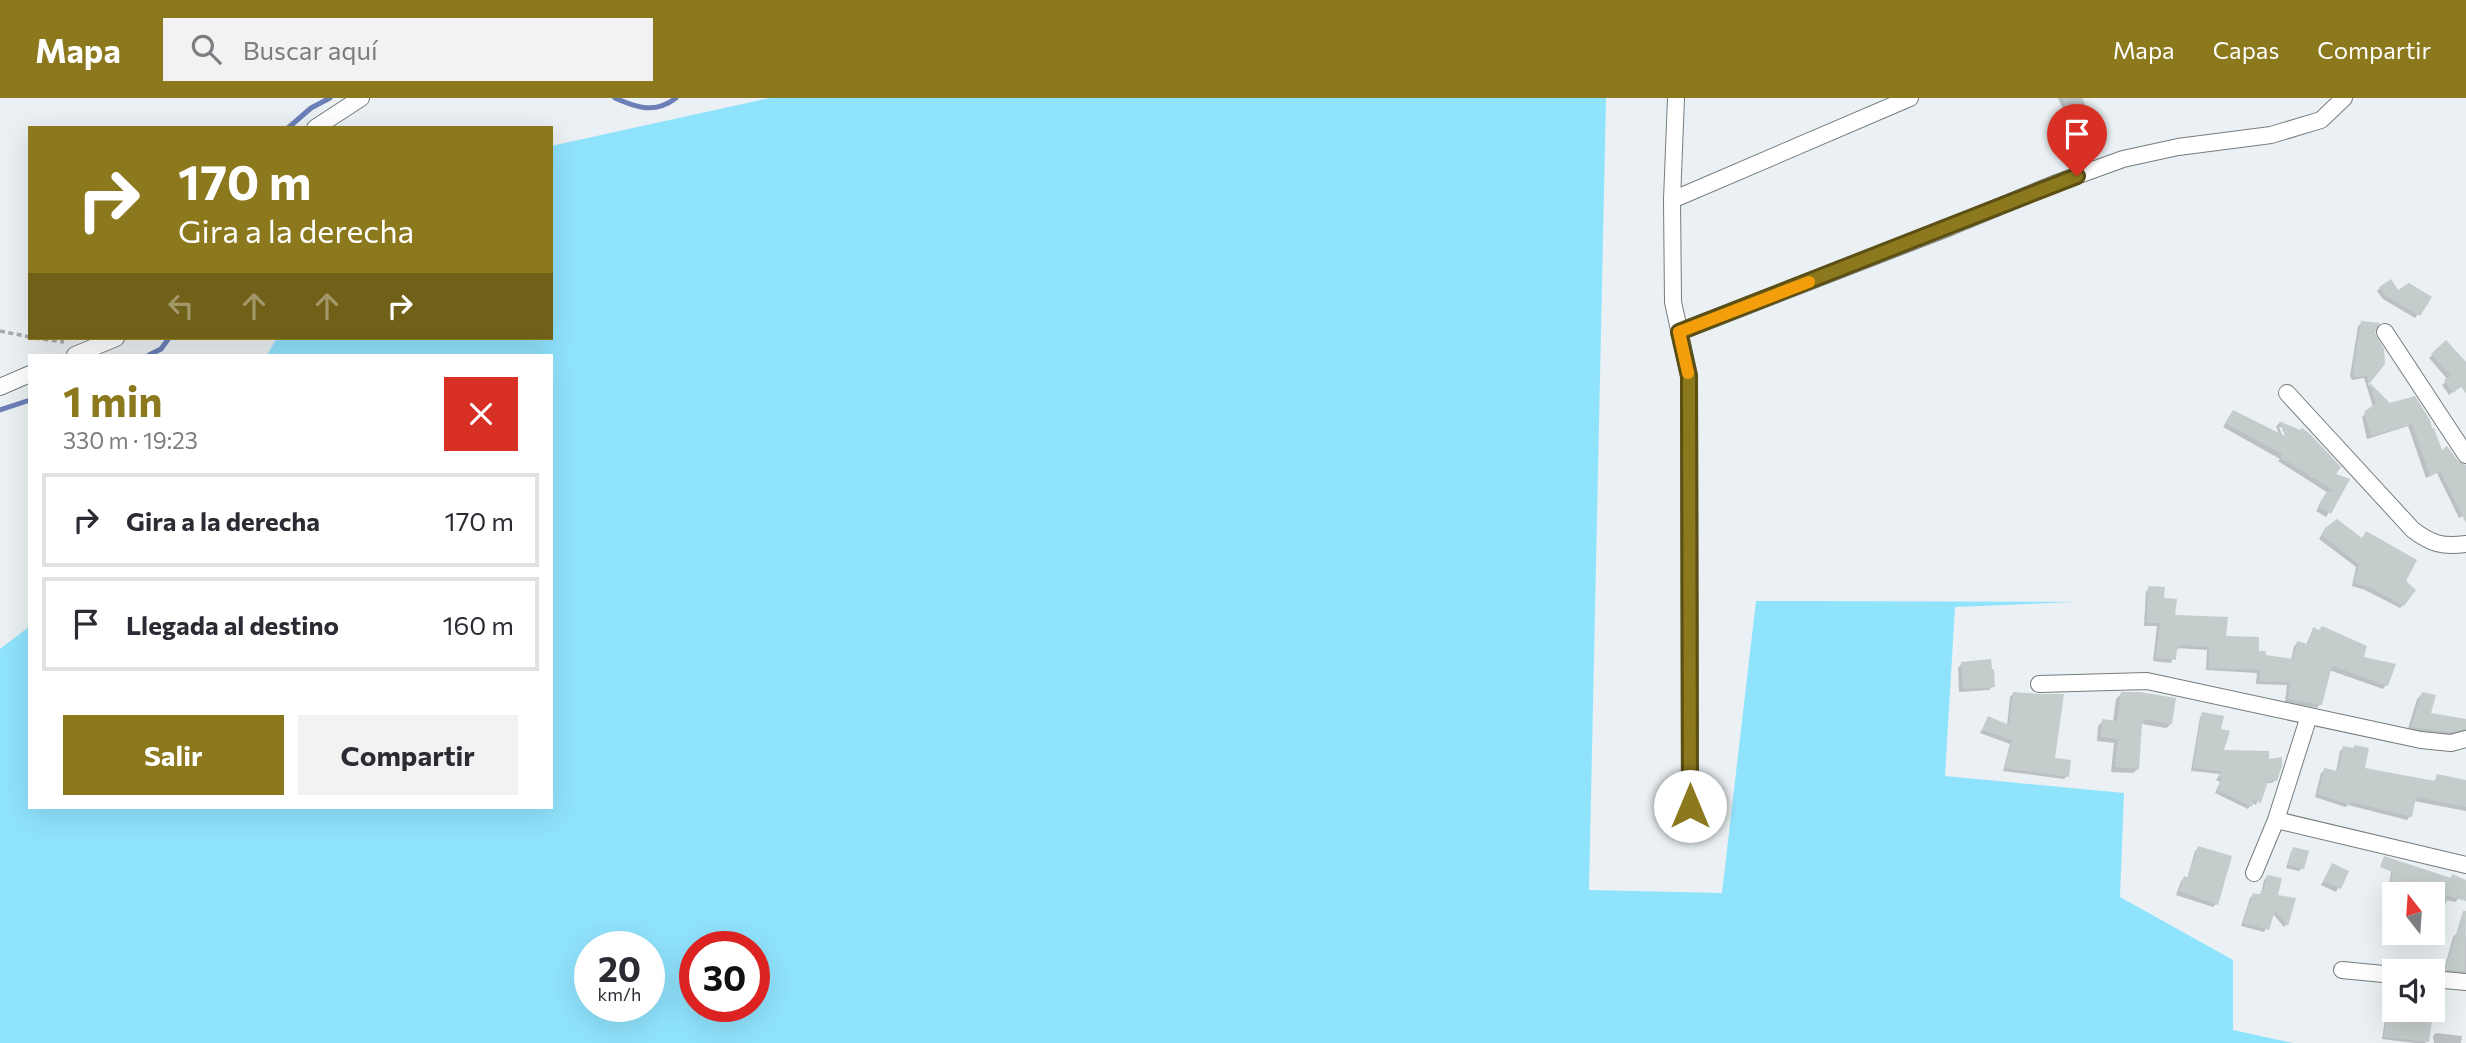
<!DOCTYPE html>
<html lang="es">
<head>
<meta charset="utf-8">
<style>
  body { margin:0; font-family:Commissioner,sans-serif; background:#f2f2f3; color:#2b2b33; height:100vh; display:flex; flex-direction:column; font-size:26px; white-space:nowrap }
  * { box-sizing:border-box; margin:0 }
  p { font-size:23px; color:#7c7c81 }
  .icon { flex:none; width:38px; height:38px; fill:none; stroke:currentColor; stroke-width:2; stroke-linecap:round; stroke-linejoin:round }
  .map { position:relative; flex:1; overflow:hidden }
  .drawer { position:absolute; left:28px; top:256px; width:525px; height:455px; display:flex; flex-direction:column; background:#fff; border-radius:0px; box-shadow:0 7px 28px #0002 }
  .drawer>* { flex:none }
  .banner { position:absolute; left:28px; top:28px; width:525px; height:214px; border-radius:0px; box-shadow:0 7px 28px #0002; background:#8c791e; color:#fff; overflow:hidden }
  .needle { width:46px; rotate:343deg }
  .buttons { position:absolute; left:2382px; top:784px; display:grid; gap:14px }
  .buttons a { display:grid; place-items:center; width:63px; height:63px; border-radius:0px; background:#fff; box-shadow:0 7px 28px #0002; font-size:35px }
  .speed { position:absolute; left:574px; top:833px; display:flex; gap:14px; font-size:35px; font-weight:700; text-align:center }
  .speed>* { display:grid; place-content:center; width:91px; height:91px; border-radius:50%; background:#fff; box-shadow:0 7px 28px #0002; line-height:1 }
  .speed small { font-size:18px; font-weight:400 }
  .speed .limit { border:10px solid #d22; background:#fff; color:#111 }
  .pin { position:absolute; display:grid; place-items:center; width:60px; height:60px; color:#fff; margin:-72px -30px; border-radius:50% 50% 50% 0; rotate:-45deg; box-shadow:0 0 7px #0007 }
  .pin .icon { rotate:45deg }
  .me { position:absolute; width:77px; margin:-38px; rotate:0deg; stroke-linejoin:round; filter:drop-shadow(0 0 5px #0008) }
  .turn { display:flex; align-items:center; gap:24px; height:147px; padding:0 35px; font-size:32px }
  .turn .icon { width:91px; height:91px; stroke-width:2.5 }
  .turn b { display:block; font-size:49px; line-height:60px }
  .lanes { display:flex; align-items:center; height:66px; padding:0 35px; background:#0003; justify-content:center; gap:35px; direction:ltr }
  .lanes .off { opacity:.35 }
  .round { display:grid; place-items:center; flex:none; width:74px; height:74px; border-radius:0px; background:#f2f2f3 }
  .overview { display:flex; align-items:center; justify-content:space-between; height:119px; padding:0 35px }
  h1 { font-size:42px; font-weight:700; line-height:52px; color:#8c791e }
  .action { display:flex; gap:14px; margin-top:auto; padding:14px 35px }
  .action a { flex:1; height:80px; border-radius:0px; background:#8c791e; color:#fff; font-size:28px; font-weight:700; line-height:80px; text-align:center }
  .action a+a { background:#f2f2f3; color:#2b2b33 }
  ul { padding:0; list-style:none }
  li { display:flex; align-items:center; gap:21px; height:94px; margin:0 14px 10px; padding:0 21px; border:4px solid #e1e1e2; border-radius:0px }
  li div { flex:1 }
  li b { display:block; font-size:26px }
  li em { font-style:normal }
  header { display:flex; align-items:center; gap:42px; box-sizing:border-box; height:98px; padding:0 35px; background:#8c791e; color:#fff }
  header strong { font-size:33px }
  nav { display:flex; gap:38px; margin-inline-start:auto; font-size:24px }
  .search { width:490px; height:63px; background:#f2f2f3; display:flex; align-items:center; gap:18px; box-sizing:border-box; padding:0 24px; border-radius:0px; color:#7c7c81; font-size:26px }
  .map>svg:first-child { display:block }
</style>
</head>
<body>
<header>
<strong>Mapa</strong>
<div class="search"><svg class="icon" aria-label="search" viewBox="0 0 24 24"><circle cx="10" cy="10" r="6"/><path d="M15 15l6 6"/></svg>Buscar aquí</div>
<nav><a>Mapa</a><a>Capas</a><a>Compartir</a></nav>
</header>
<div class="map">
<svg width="2466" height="945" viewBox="0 0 2466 945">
  <rect width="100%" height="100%" fill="#eaf0f3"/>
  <!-- grass -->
  <path fill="#90e3fd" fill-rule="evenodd" d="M770,0H1606L1589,792L1722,795L1756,503L2076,504L1955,509L1945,678L2124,695L2120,799L2233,862V932L2293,945H0V551L30,528V709H551V257H267L277,240H551V48ZM590,849H649V908H590ZM695,849H754V908H695Z"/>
  <!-- shadow -->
  <path fill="#0003" fill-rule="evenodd" d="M2058,0H2080L2087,17L2070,26Z
    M2380,190L2398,194L2429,200L2415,220L2383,201L2377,193Z
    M2362,225L2373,235L2383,266L2368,286L2390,307L2414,300L2441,355L2466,379V416L2459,420L2437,375L2426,380L2408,328L2367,341L2362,319L2373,309L2364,280L2352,282L2350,278L2358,228Z
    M2446,244L2466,267V283L2449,297L2442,287L2448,282L2429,260Z
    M2233,314L2280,338L2276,329L2279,325L2300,333L2333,377L2347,382L2326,419L2316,413L2328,395L2278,363L2280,361L2223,329ZM2279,329H2283L2289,346L2286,347Z
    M2322,436L2404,483L2403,507L2400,510L2365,492L2352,488L2356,469L2319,441Z
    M2149,490L2162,502L2173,519L2264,558L2291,562L2294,548L2298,545L2306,547L2313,531L2362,560L2393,567L2386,587L2383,591L2329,572L2320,606L2317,610L2285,604L2287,587L2256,586L2257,575L2206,572L2207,552L2178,550L2171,565L2153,563L2157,528H2144L2146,494Z
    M1961,566L1993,588L1989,592L1959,594L1958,570Z
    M2014,595L2053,661L2067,678L2064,681L2003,673L2010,646L1980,635L1988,620L2007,628L2010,599Z
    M2121,596L2171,626L2166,630L2142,626L2140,628L2138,671L2133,675L2111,674L2114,645L2097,643L2098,628L2103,623L2113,624L2116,601Z
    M2422,596L2429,616L2466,623V632L2462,636L2444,639L2407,634L2417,601Z
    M2203,616L2219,632L2222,654L2275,682L2272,685H2265L2256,707L2252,705L2248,711L2215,695L2220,684L2216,682L2220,676L2191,673L2200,619Z
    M2355,649L2363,672L2433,685L2437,678L2466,684V713L2414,703L2410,718L2407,722L2348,707L2345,709L2315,699L2321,675L2325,672L2336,674L2340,653L2344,650L2352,651Z
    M2198,750L2216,806L2213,809L2176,797L2181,783L2184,780L2187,781L2195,753Z
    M2294,751L2302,770L2299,773L2286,770L2291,754Z
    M2332,767L2347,774L2336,794L2321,787Z
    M2392,768L2450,781L2453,778L2459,800L2455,804L2447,802L2439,822L2435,825L2432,824V796H2408L2409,793L2389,786Z
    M2267,779L2276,798L2293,802L2286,827L2284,829L2273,816L2264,834L2241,828L2250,800L2253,797L2261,796L2264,782Z
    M2457,835L2466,838V878L2443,875L2453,839Z
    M2388,918L2428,943L2425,945H2415L2382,941L2385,921Z
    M2436,935L2462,938L2461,945H2434L2433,938Z"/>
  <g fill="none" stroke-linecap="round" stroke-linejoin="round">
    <!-- stream -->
    <path stroke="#6c7fb7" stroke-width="5" d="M615,0C637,10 655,16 676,0
      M288,30L311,10L330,0
      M149,257L161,251L169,240
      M0,312L30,302"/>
  </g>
  <!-- building -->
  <path fill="#c5cccc" d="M2062,0H2082L2090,17L2073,24Z
    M2391,181L2398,192L2409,185L2432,199L2420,218L2386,198L2379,189Z
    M2361,223L2380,225L2375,235L2384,251L2385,266L2370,285L2390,305L2415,298L2430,322L2432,330H2434L2442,352L2447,348L2458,363L2466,367V425L2440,373L2430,378L2412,326L2371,338L2364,314L2376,305L2367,277L2356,279L2353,274Z
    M2446,242L2466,264V295L2461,289L2453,295L2444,282L2451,278L2431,256Z
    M2233,312L2285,338L2279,323L2300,332L2302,330L2310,336L2341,369L2336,376L2350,381L2331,416L2318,408L2327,393H2334L2280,359L2282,356L2225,325Z
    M2337,421L2362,440L2366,433L2417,462L2406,483L2416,492L2404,508L2369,489L2354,485L2359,466L2321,437L2325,430Z
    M2148,488L2165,489L2164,500L2177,501L2175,517L2228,519L2226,538L2259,539V553H2266V557L2293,561L2297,543L2308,546L2313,529L2319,532L2322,528L2367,548L2364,559L2396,566L2388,588L2332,568L2322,607L2288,601L2290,584L2259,583L2260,572L2209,570V549L2180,547V551L2177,550L2176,562L2156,560L2160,525H2147Z
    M1991,561L1992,571H1994L1995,589L1963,591L1961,564Z
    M2013,594L2039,596H2064L2055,660L2071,662L2069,679L2005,670L2012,642L1982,632L1988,618L2009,627Z
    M2121,594H2140L2176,600L2172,626L2145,621L2144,626H2142L2139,671L2115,669L2118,641L2101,639L2102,621L2117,623Z
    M2422,594L2436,597L2431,615L2466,621V631L2450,634L2411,629Z
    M2202,614L2224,618L2221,631L2230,633L2224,652L2269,653V661L2282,659V668L2277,683H2268L2261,705L2254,702L2252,709L2217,692L2222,680L2218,679L2221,673L2193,670Z
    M2354,647L2369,650L2365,670L2435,683L2437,676L2466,682V709L2416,699L2412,719L2351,704L2350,707L2318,696L2324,670L2338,673L2343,648L2354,650Z
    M2198,748L2232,758L2218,807L2179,793L2184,778L2188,780Z
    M2293,749L2309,753L2304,771L2288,767Z
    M2384,758L2451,780L2452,776L2466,782V803L2444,797L2446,793L2418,784L2416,790L2391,783L2393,774L2380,769Z
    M2332,765L2349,773L2341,791L2323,783Z
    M2267,777L2282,780L2278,797L2296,800L2288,828L2275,813L2269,832L2243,825L2253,795L2262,797L2259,793L2263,794Z
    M2463,813H2466L2465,873L2445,872Z
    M2387,916L2432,922L2429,944L2384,939Z"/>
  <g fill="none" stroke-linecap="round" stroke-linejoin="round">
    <!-- street casing -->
    <g stroke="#767c7e" stroke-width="18">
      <path id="street" d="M1676,0L1672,102L1673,204L1689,278L1690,708
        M315,30L361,0
        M1672,102L1910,0
        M1679,234L1950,129L2054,86L2123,61L2178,49L2271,37L2321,22L2344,0
        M2385,234L2466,357
        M75,257L116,240
        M0,289L30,276
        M2287,295L2413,432C2432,446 2442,449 2466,446
        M2039,586L2147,583L2421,642L2451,645L2466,641
        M2276,722L2466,767
        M2254,775L2276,722L2309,618
        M2342,872L2394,877
        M2432,881L2466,884"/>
    </g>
    <!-- path -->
    <path stroke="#a5aaac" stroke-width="3.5" stroke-dasharray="5 3.5" stroke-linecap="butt" d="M0,233L30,239
      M35,240L64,244"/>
    <!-- street -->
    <use href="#street" stroke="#fff" stroke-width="16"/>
  </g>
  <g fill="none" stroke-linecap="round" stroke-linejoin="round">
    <!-- route casing -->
    <g stroke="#5b4f14" stroke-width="18">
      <path id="route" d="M1690,708L1689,278L1679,234L2077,78"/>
    </g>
    <!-- route -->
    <use href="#route" stroke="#8c791e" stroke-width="12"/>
    <!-- slow -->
    <path stroke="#f59e0b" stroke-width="12" d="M1688,275L1679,234L1809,184"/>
  </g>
</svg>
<div class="buttons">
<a><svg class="needle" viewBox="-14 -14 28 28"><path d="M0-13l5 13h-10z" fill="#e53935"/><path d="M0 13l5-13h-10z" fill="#7c7c81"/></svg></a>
<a><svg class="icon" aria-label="sound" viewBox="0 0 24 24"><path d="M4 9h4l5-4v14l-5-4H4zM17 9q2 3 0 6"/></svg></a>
</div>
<div class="speed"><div>20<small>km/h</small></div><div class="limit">30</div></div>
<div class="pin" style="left:2077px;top:78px;background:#d93025"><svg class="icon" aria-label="arrive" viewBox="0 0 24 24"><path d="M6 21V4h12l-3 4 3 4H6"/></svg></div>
<svg class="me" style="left:1690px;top:708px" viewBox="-20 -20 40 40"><circle r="19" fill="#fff"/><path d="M0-13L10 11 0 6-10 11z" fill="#8c791e"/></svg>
<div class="banner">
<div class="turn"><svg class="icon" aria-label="right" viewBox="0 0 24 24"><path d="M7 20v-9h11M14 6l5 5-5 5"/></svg><div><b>170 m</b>Gira a la derecha</div></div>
<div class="lanes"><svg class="icon off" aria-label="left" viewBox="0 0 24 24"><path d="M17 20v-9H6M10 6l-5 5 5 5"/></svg><svg class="icon off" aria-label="ahead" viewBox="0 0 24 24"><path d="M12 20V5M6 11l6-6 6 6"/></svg><svg class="icon off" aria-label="ahead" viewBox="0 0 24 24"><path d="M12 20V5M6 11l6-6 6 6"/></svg><svg class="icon" aria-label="right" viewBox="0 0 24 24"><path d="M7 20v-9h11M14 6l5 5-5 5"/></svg></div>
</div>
<section class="drawer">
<div class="overview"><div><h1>1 min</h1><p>330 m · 19:23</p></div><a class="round" style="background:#d93025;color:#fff"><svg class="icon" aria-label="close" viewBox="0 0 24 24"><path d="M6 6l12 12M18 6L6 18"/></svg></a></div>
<ul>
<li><svg class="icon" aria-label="right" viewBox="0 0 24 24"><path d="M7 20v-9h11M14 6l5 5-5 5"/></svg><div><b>Gira a la derecha</b></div><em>170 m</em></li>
<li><svg class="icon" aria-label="arrive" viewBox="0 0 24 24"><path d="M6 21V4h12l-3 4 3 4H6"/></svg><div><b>Llegada al destino</b></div><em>160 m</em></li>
</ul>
<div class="action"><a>Salir</a><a>Compartir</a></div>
</section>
</div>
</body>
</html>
